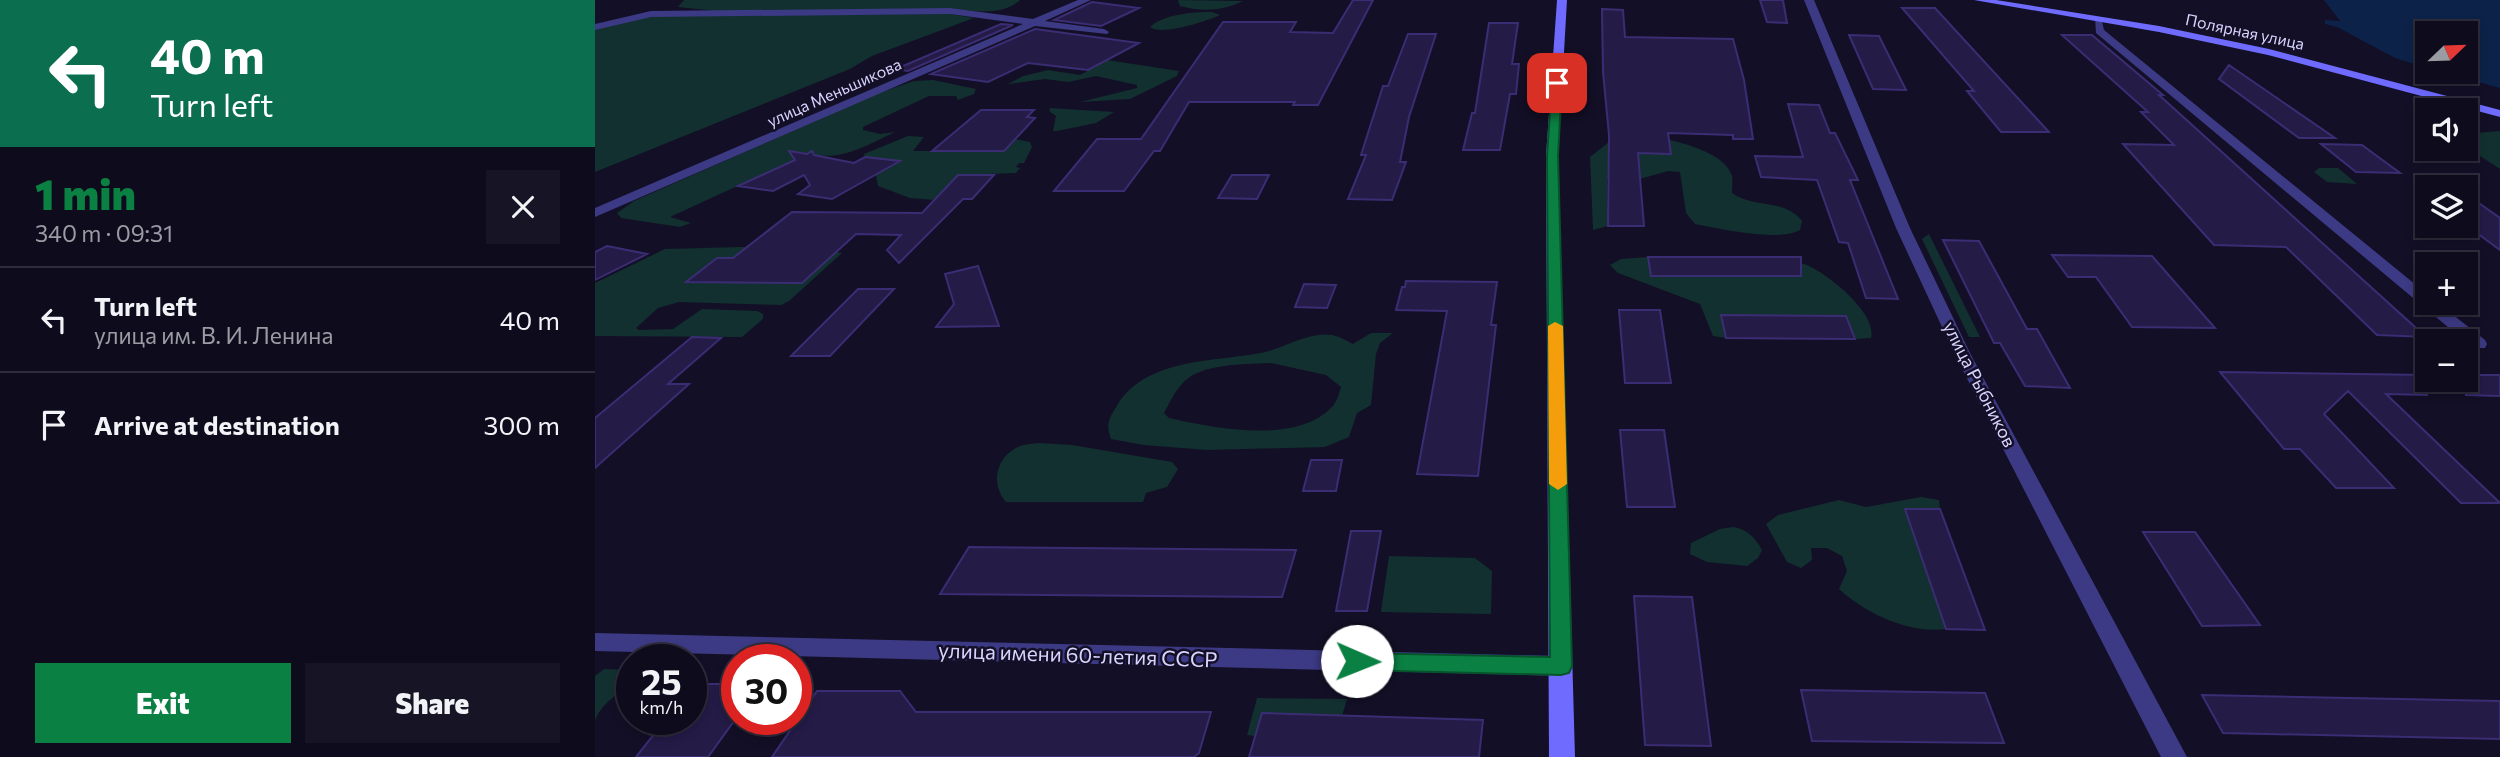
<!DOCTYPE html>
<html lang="en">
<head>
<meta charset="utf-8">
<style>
  body { margin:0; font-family:Commissioner,sans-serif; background:#171425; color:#f1f3f6; height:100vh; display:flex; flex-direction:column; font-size:26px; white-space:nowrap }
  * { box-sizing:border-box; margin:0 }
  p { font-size:23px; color:#9b9ba3 }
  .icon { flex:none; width:38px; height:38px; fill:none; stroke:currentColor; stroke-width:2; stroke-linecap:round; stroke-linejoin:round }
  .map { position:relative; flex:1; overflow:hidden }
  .panel { display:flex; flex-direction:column; background:#0e0b1c; width:595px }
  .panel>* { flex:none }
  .top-card { background:#0b6e4f; color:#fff; overflow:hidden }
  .needle { width:46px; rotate:67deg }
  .tools { position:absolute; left:1820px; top:21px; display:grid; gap:14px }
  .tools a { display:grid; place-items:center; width:63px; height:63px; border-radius:0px; background:#0e0b1c; box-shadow:0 4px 10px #0003,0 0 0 2px #2e2b3b; font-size:35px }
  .speed { position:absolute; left:21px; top:644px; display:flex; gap:14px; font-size:35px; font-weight:700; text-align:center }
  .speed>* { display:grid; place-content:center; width:91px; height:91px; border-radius:50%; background:#0e0b1c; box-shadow:0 4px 10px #0003,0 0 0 2px #2e2b3b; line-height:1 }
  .speed small { font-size:18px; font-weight:400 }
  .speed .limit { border:10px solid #d22; background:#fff; color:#111 }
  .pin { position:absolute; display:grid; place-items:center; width:60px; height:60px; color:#fff; margin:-30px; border-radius:14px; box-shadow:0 4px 10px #0006 }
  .me { position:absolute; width:77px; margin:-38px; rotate:91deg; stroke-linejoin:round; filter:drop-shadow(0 0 5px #0008) }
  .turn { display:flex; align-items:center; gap:24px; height:147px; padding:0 35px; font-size:32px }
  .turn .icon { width:91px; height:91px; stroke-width:2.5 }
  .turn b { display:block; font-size:49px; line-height:60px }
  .round { display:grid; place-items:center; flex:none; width:74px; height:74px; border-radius:0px; background:#171425 }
  .headline { display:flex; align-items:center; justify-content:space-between; height:119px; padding:0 35px }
  h1 { font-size:42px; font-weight:800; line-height:52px; color:#0b8043 }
  .cta { display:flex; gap:14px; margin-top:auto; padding:14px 35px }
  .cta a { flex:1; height:80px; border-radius:0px; background:#0b8043; color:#fff; font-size:28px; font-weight:800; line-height:80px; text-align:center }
  .cta a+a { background:#171425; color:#f1f3f6 }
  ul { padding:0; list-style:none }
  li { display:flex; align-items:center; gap:21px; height:105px; padding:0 35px; border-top:2px solid #2e2b3b }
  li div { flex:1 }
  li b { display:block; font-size:26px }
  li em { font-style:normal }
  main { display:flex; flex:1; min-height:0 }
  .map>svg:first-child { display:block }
</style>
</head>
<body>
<main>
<section class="panel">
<div class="top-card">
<div class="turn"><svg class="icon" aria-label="left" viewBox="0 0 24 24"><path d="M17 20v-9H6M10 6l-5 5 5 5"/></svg><div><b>40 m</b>Turn left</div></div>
</div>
<div class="headline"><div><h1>1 min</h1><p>340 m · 09:31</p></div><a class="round"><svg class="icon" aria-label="close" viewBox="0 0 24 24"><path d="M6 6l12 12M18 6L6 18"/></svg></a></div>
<ul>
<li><svg class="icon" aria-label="left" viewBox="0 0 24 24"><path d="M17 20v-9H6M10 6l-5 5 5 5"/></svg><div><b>Turn left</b><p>улица им. В. И. Ленина</p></div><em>40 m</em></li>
<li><svg class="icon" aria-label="arrive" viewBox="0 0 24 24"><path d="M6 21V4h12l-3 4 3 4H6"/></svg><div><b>Arrive at destination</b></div><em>300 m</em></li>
</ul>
<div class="cta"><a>Exit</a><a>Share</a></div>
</section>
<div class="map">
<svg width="1905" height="757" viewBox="0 0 1905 757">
  <rect width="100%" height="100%" fill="#130f26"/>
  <!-- green -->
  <path fill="#12302f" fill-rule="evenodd" d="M89,0H425C409,15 383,12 362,9L121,11L83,7Z
    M583,1L584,0L648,1C630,11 605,12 585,6Z
    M617,12L625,15C610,22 566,36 555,27C569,14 598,12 617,12Z
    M355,14L379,18L277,56L255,69L0,172V29L45,18L77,15Z
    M512,60L584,71L582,76L535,99L485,102L542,88V85L501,76L473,82L450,79L413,84L428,76L453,70L485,75Z
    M338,80L381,89L379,94L363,100L361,96H334L268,127V130L285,134L300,132C268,147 248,161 212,154L75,217L96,223L85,227L26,218L22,213L39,201L284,93L319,81Z
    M455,108L519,112L501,123L462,131H458L461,116L454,111Z
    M1905,131V169L1871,147V134Z
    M313,136L329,137L318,151H409L420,139L435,142L437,147L429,163H424L421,167L425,168L421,173L363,175L340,200L315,198L283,186L281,175L303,161L270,157L269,154Z
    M1054,136C1077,140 1129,150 1137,176C1138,180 1137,188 1137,193C1159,209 1189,198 1207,221L1205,230C1184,242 1125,229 1100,224L1091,213L1085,172L1073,171L1045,179H1012L1013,226L998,230L995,157L1014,142H1028Z
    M1724,168H1743L1762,184L1732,182L1719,172Z
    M1334,234L1385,337H1374L1327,239Z
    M146,247L227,250L247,253L194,301L186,305L84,302L63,308L41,328L44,330L78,329L107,309L162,311L168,314V319L147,337L0,336V283L70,249Z
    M1053,257L1056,276H1170L1165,257C1180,259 1195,259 1209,264C1230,271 1283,313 1276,338L1260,339L1251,316L1127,315L1131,338L1118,336L1105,304L1023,273L1015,265L1026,259Z
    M776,333H798L785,343L781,354L776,405L762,413L754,437L730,447L612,450L549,445L516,439C511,426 513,420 520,409C547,358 617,362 666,353C688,349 720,327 744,337C749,339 753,342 758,344ZM676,363L731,375L746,387C744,393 742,402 737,407C701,445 619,428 574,418L569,413C574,404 579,393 586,385C605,362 649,365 676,363Z
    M444,443L477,445L577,462L583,469L572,487L551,493L548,502H411C396,485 400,459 421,448C427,444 436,444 444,443Z
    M1326,497L1344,500L1345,509H1311L1351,629C1315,634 1271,614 1244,589L1252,571L1247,556L1232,548H1216L1217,560L1206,568L1192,562L1171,524L1183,515L1244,500L1271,507Z
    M1138,527C1152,529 1160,537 1167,550L1163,558L1152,566L1112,562L1095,554L1096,543L1125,529Z
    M794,556L880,558L897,571L896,614L786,612Z
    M9,669L37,670V682C23,695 6,703 0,721V676Z
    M662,698L752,699L747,716L660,736L652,735Z"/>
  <!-- water -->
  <path fill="#0c2248" d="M1729,0H1905V88L1847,72H1871V33H1832V68L1800,58L1742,27L1730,24V20L1745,21Z"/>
  <!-- building -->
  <path fill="#241b47" stroke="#3b2d73" stroke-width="2" d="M758,0H778L723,105H698L700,102H594L565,151H559L529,191H459L502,139H546L628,22H701L695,32L738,33Z
    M1165,0H1188L1192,23L1172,22Z
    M497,2L544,8L506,26L459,20Z
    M1307,8H1340L1454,132H1406L1372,91H1379Z
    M1007,9L1028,10L1030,37L1138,39L1149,80L1158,139H1138V135L1073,133L1076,154L1043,153L1049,226H1013L1014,135L1008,72Z
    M894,23H923L917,64H924L921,94H915L905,150H868L877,113H880Z
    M406,24L418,25L313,71L301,69Z
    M440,29L544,43L493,70L433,63L393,82L336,74Z
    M813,34H841L814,117L805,162H811L797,200L753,199L771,155H766L788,86H793Z
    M1254,35L1284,36L1311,90L1278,89Z
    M1467,35H1497L1568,95H1564L1831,337L1782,335L1691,247L1619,245L1528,144L1579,145L1546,112H1553Z
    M1634,65L1740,138H1704L1624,79Z
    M1193,104L1224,105L1235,133H1240L1263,180H1255L1303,299L1271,298L1253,243L1244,242L1222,180L1166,177L1160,156L1208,157Z
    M386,110H439L432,117L440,118L409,151H337Z
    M1726,144L1767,145L1805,173L1761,172Z
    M194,151L212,154L217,151L219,155L259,163L270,157L305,161L237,199L203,194L215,185L209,175L178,191L143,186L200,160Z
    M363,175H399L377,199H368L304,263L292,250L306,235L261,234L207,283L91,282L122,258H138L197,212L327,213Z
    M637,175H674L662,199L623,198Z
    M1871,194L1905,218V250L1871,225Z
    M1348,240L1384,241L1432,329H1442L1475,388L1430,386L1405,343H1399Z
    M12,246L52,254L0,280V252Z
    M1457,255L1557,256L1620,328L1537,327L1501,277H1473Z
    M1053,257H1206V276H1056Z
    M383,266L404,326L341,327L359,304L350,274Z
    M811,281L902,282L896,325H901L883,476L822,474L852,311L801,310L807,287H810Z
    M709,284L741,285L732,308L700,307Z
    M263,289H299L235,356H196Z
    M1024,310H1065L1076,383H1030Z
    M1126,315L1251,316L1260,339L1131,338Z
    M97,337L126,338L73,384H94L0,468V418Z
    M1625,372L1832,375V395L1791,394L1905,503H1866L1753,391L1729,414L1799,488H1741L1705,449H1689Z
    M1871,375H1905V396L1871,395Z
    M1025,430H1069L1080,507H1032Z
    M716,460H747L741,491H708Z
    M1310,509H1345L1390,630L1351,629Z
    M756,531H786L772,611H741Z
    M1548,532H1600L1665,625L1607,626Z
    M374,547L701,550L687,597L345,594Z
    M1039,596L1097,597L1116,746L1050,745Z
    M96,684H142V717L113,757H41L71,719H96Z
    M1206,690L1390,693L1409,743L1217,741Z
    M222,691H305L321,712H616L604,753L599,757H177Z
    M1607,695L1905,701V739L1628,733Z
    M667,713L888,720L884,757H654Z"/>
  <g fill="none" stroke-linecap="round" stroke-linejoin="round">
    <!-- street -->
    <path fill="#3d3a85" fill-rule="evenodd" d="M483,0H496L450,21L509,29L514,32L512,34L440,26L0,217V208L428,24L355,14L56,17L0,30V24L56,11L355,8L438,19Z
      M1209,0H1219L1315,228L1376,355L1592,757H1566L1360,355L1301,228Z
      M1500,17H1506L1509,30L1832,294V303H1843L1890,340L1892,344L1890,348H1878L1501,33Z
      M0,633L966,656L974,659L978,666L974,673L966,676L0,651Z"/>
    <!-- secondary -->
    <path fill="#6f6bff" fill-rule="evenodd" d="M962,0H972L963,156L980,757H954L951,156Z
      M1379,0H1401L1564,26L1674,49L1905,110V117L1673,55L1564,32Z"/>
  </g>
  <!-- route -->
  <path fill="#0b8043" stroke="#07532c" stroke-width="2" d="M962,80L967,83L963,156L977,666L974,673L966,675L762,670L755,667L751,661L755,655L762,653L955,657L952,156L957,83Z"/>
  <!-- slow -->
  <path fill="#f59e0b" d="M960,322L968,326L972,484L963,490L954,484L953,326Z"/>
  <g text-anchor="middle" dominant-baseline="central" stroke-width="5" stroke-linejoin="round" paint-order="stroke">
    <!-- far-street labels -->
    <g font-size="16" fill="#d9d4ff" stroke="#130f26">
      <text transform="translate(1650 31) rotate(12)">Полярная улица</text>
      <text transform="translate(239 92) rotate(-24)">улица Меньшикова</text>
    </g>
    <!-- street labels -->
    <g font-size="18" fill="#d9d4ff" stroke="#130f26">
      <text transform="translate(1385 384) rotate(63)">улица Рыбников</text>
    </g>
    <!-- near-street labels -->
    <g font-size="21" fill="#d9d4ff" stroke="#130f26">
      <text transform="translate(483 654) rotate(2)">улица имени 60-летия СССР</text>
    </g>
  </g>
</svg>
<div class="tools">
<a><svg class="needle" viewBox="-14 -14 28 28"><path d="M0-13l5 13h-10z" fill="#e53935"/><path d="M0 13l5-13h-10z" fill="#9b9ba3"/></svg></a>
<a><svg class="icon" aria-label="sound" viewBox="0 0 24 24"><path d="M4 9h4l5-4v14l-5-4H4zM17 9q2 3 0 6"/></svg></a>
<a><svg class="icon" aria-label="layers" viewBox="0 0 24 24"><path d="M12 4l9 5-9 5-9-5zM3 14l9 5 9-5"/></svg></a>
<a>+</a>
<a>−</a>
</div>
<div class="speed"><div>25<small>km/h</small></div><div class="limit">30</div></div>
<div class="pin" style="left:962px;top:83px;background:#d93025"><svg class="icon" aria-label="arrive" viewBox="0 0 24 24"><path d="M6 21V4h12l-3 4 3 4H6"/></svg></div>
<svg class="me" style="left:762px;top:661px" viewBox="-20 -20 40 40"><circle r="19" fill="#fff"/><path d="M0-13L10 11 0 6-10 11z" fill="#0b8043"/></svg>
</div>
</main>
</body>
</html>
